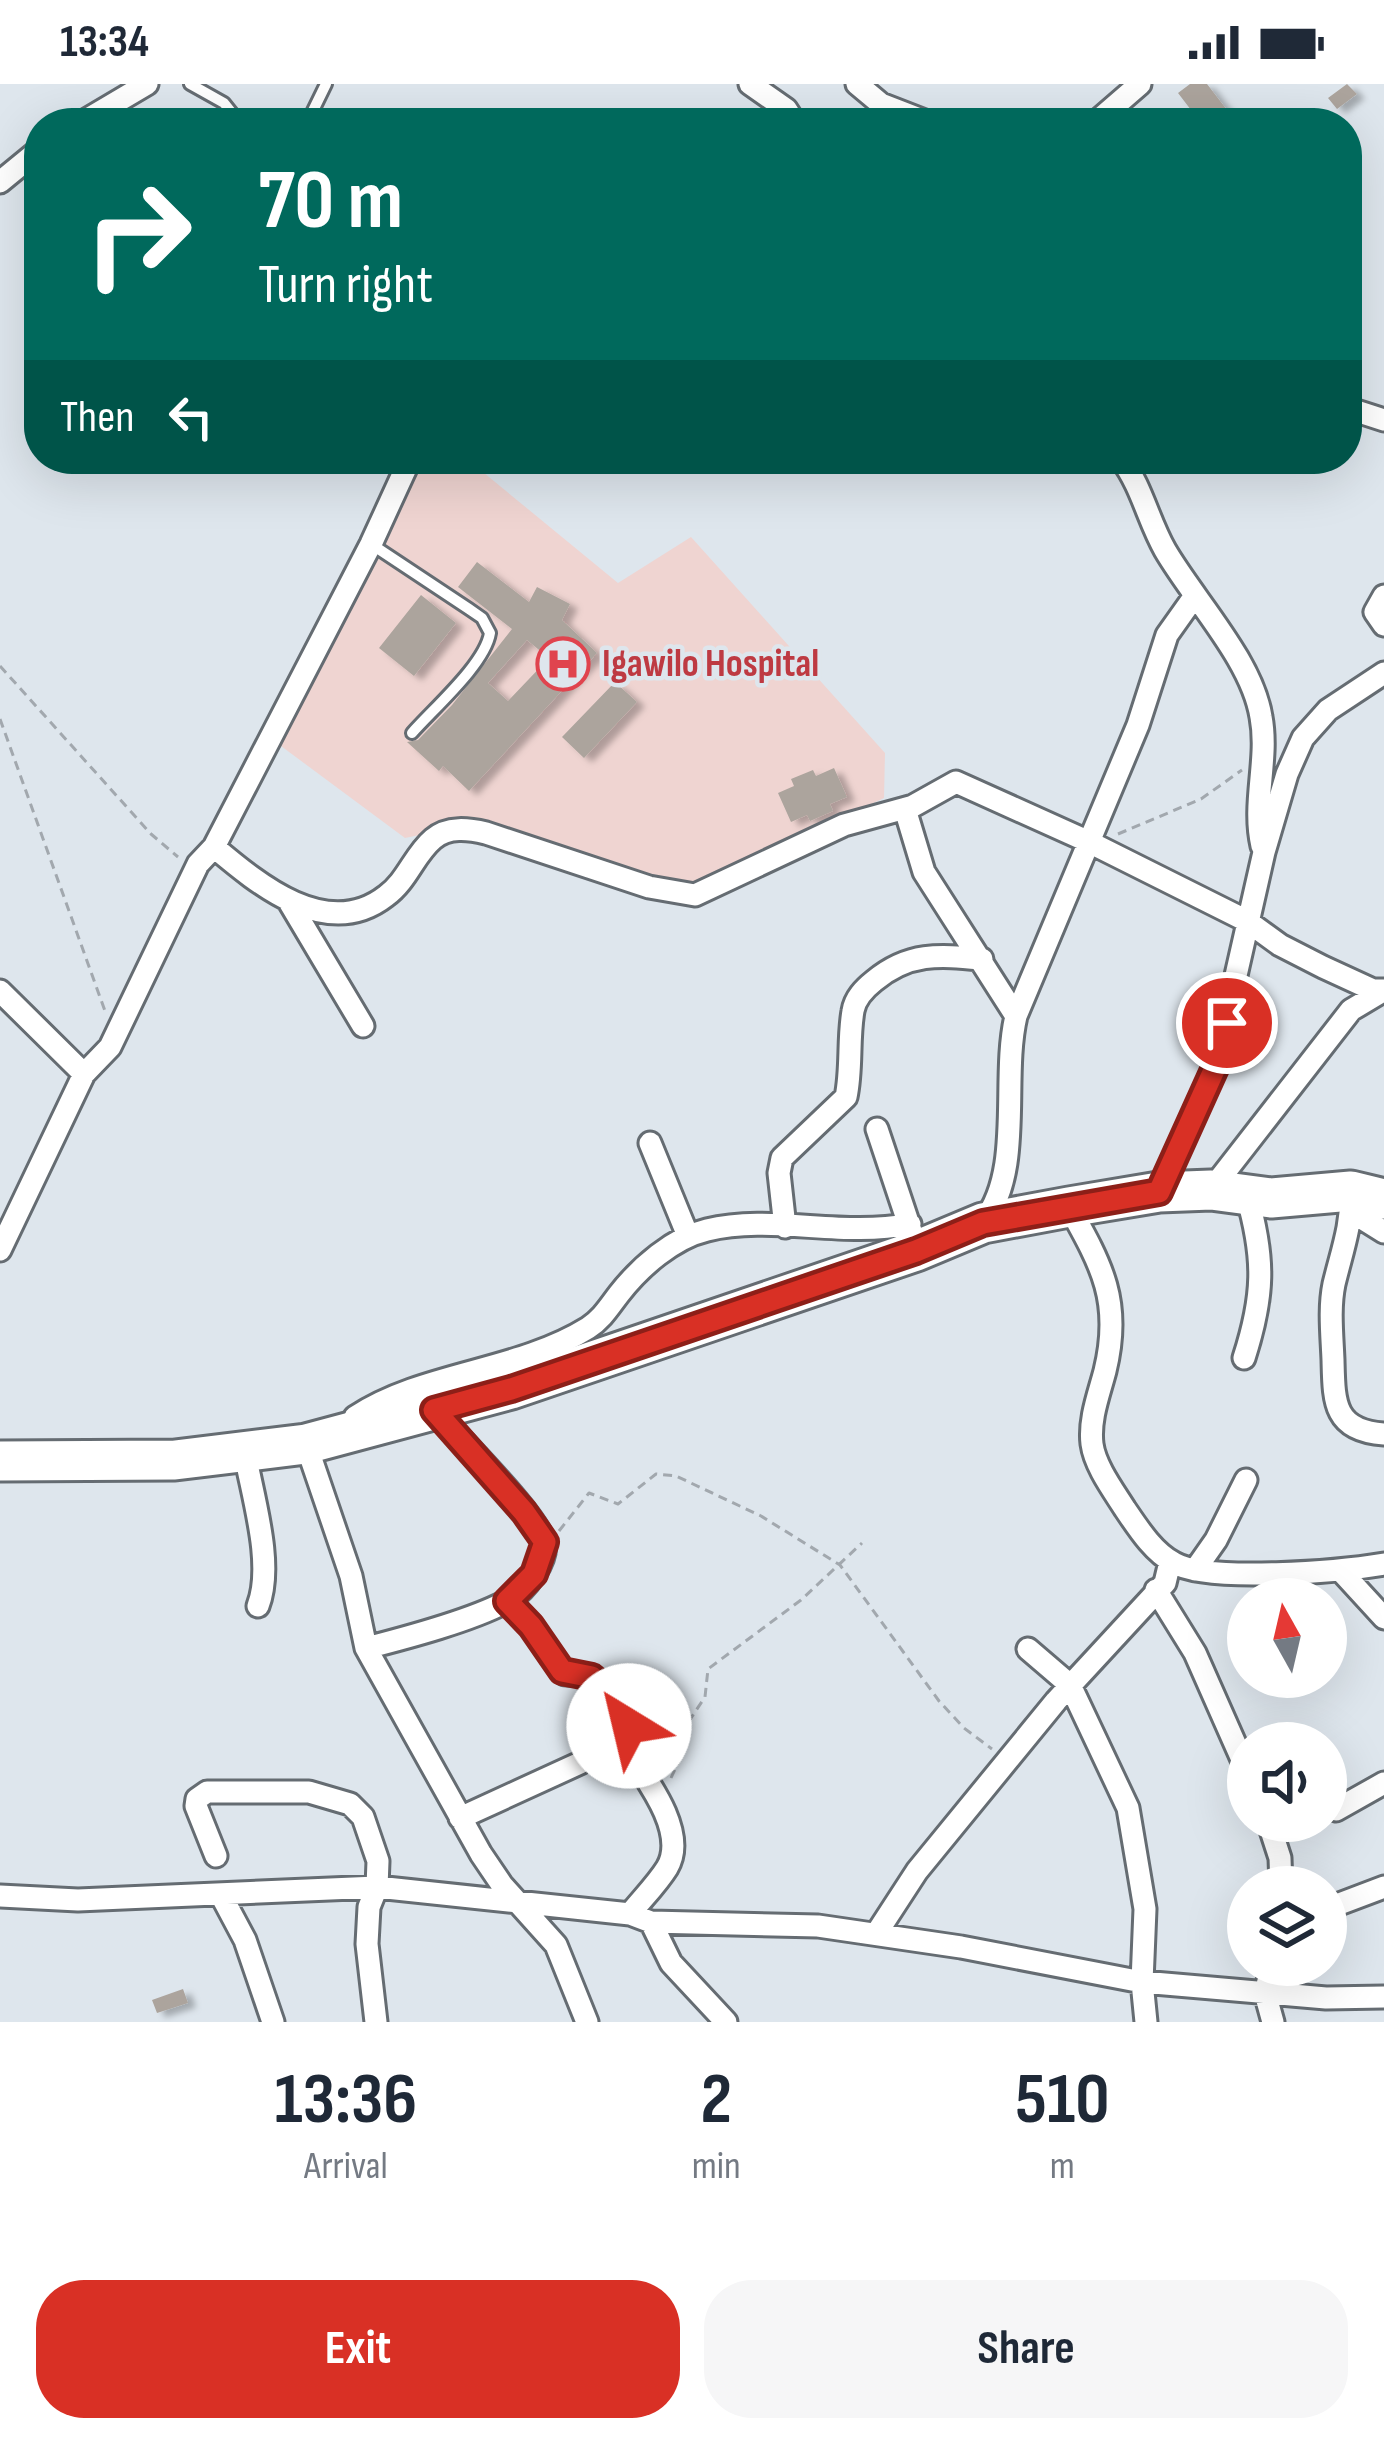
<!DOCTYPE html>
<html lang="en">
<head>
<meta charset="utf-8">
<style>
  body { margin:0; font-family:"Sofia Sans Condensed",sans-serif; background:#f6f6f7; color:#1f2937; height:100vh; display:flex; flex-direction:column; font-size:45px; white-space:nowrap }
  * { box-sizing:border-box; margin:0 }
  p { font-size:39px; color:#747a83 }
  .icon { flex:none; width:66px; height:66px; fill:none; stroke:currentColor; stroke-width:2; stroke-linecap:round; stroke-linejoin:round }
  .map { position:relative; height:1938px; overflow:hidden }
  .details { display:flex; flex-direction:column; background:#fff; flex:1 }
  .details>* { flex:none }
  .banner { position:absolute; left:24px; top:24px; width:1338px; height:366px; border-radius:48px; box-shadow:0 12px 48px #0002; background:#00695c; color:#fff; overflow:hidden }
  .needle { width:78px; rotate:352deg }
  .buttons { position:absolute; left:1227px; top:1494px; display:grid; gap:24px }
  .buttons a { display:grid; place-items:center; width:120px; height:120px; border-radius:50%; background:#fff; box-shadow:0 12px 48px #0002; font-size:60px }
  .pin { position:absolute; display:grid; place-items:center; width:102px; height:102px; color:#fff; margin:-51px; border:6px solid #fff; border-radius:50%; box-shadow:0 3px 12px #0007 }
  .me { position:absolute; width:132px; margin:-66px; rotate:324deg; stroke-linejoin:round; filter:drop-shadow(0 0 9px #0008) }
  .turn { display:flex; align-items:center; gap:42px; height:252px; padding:0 36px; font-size:54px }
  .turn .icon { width:156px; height:156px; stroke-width:2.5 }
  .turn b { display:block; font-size:84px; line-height:102px }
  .then { display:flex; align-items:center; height:114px; padding:0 36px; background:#0003; gap:24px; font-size:45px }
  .eta { display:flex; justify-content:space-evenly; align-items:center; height:204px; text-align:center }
  .eta b { font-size:72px; font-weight:700; line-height:84px }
  .cta { display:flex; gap:24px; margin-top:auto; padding:24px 36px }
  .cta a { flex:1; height:138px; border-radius:48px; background:#d93025; color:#fff; font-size:48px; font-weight:700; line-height:138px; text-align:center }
  .cta a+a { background:#f6f6f7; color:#1f2937 }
  .status { display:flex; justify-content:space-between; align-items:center; height:84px; padding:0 60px; background:#fff; direction:ltr }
  .status svg { height:33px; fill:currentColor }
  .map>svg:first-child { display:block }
</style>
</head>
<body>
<div class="status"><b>13:34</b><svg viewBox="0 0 49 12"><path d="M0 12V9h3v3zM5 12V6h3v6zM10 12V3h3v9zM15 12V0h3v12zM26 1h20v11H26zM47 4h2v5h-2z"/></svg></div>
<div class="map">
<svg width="1384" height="1938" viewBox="0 0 1384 1938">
  <defs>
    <filter id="shadow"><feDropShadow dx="8" dy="4.5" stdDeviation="3" flood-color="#0004"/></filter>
  </defs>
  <rect width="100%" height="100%" fill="#dee6ed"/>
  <!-- medical -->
  <path fill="#efd4d1" d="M416,375H467L618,499L691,453L885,669L884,714L682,810L464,742L405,754L281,662Z"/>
  <!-- building -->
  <path fill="#aca49d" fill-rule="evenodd" filter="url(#shadow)" d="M1190,0H1207L1237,39H1201L1178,9Z
    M1347,0L1357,10L1337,25L1328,14Z
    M477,478L529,518L537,503L570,520L562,536L597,569L469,707L443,682L439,687L407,658L418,656L452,621L512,545L458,503ZM527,556L549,574L508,617L488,599Z
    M421,511L456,539L414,592L379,564Z
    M615,598L637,618L584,674L562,653Z
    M834,684L847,713L830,720L833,727L810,737L807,731L791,738L778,709L794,702L791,695L813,686L816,692Z
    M183,1905L188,1919L157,1929L152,1916Z"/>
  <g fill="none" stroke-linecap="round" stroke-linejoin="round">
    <!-- lane casing -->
    <g stroke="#656c72" stroke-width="16">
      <path id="lane" d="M190,0L224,19L240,39
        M307,39L326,0
        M371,460L469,525L482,534L490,549C485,580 434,624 412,649"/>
    </g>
    <!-- street casing -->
    <g stroke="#656c72" stroke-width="27">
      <path id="street" d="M750,0L786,25L795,39
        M857,0L881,20L930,39
        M81,39L147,0
        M1095,39L1140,0
        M0,98L39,66
        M1347,324L1384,336
        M1121,375C1142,403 1148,436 1165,466C1194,516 1252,576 1261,633C1269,675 1252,719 1262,762
        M1384,512L1375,528L1384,541
        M905,725L924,788L1016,932
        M214,763C258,800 327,858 386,812C407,797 414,771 433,755C448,742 469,745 486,749L649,803L695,811L844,741L913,722L956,698L1087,757L1247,837L1280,861L1323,883L1373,906H1384
        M288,816L363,942
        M0,907L84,990
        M877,1045L913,1153
        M650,1059L688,1152
        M1211,1106L1351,926L1383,907
        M1351,1107C1352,1141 1342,1167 1334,1200C1329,1224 1332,1251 1333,1276C1334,1317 1333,1347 1384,1350
        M1159,1108L1215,984L1264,768L1287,690L1303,654L1328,626L1384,589
        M1069,1123C1102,1182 1122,1218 1105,1287C1099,1310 1089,1335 1092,1360C1095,1382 1113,1406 1125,1425C1138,1444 1153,1468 1174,1479C1209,1499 1342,1487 1384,1480
        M1352,1128L1384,1148
        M983,1138C1024,1086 1001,996 1016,932L1138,641L1167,551L1194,513
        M785,1143L779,1089L782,1074L846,1013C852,985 848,955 853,927C855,914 864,905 874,897C909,868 939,871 982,875
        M0,1166L84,990L110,963L198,780L214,763L371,460L410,375
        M1244,1274C1264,1212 1265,1175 1247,1112
        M355,1333C423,1288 517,1288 588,1244C602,1235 609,1223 619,1210C640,1183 673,1154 707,1146C771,1130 842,1154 910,1140
        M312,1357L306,1360L351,1492L366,1564L481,1770L502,1801L556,1861L587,1938
        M245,1370C253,1414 274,1481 258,1522
        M1195,1486L1216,1456L1246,1396
        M1340,1486L1384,1534
        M1156,1506L1195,1569L1248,1689
        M366,1564C405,1554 474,1536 509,1516C525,1507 551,1474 543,1455C531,1424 459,1355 435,1326
        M1028,1565L1070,1601L1128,1724L1145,1825L1142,1898L1146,1938
        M619,1654C640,1687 690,1746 667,1784C657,1800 642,1815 630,1830
        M1336,1726L1384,1699
        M460,1734L580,1679L629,1644C625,1627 603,1594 585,1591C579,1589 572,1591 565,1590L531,1542L507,1517
        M1268,1737L1280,1774L1281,1803
        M216,1772L196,1722L197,1715L207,1708H309L350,1720L363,1733L378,1777L377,1803L369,1823L367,1860L376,1938
        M221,1811L245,1856L273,1938
        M0,1812L78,1816L377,1803L630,1830L651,1838L818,1842L961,1863L1142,1898L1326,1914L1384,1913
        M1326,1825L1384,1803
        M651,1838L671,1879L726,1938
        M876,1850L917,1787L1056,1617L1165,1499L1170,1478
        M1272,1881L1265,1909L1273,1938"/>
    </g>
    <!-- highway casing -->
    <g stroke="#656c72" stroke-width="45">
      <path id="highway" d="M0,1377L175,1376L306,1360L511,1305L916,1167L983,1139L1069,1123L1159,1108L1211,1106L1271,1114L1351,1107L1384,1115"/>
    </g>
    <!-- path -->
    <path stroke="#a2a8ae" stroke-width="3" stroke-dasharray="9 6" stroke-linecap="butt" d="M0,582L151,750L178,773
      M0,635L105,927
      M1118,750L1201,715L1242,686
      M559,1447L589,1409L618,1420L656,1390L676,1392L761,1432L840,1481L939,1617L964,1644L992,1665
      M671,1694L681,1672L683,1646L705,1613L708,1585L801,1516L862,1459"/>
    <!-- lane -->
    <use href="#lane" stroke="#fff" stroke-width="10"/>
    <!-- street -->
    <use href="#street" stroke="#fff" stroke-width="21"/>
    <!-- highway -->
    <use href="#highway" stroke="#fff" stroke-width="39"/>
  </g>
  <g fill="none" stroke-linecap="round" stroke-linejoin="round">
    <!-- route casing -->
    <g stroke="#8d1f18" stroke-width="30">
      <path id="route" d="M629,1642L622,1627L592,1593L562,1587L531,1542L507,1517L534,1490L545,1458L524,1428L434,1326L511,1305L916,1167L983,1139L1159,1108L1215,984L1227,939"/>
    </g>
    <!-- route -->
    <use href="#route" stroke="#d93025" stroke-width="21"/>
  </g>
  <!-- icons -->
  <defs>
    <g id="hospital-ring" transform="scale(2.7)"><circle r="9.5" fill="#dee6ed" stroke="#e0444e" stroke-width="1.5"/><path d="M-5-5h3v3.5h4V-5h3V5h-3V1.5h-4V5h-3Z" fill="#e0444e"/></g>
  </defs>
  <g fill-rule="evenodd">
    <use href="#hospital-ring" x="563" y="580"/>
  </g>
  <g text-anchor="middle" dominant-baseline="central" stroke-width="9" stroke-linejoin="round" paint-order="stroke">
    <!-- health labels -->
    <g font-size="39" font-weight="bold" fill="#be3a42" stroke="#dee6ed" text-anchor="start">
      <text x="602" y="580">Igawilo Hospital</text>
    </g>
  </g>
</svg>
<div class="buttons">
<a><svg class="needle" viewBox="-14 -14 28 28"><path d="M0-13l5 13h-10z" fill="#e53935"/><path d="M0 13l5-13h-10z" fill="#747a83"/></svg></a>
<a><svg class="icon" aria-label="sound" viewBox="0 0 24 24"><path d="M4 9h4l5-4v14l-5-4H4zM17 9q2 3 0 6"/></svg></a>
<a><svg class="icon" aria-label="layers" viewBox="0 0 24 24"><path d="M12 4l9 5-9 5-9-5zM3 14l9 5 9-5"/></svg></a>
</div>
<div class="pin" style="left:1227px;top:939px;background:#d93025"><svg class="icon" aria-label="arrive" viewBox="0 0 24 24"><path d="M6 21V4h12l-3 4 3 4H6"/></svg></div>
<svg class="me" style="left:629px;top:1642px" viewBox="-20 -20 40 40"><circle r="19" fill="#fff"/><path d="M0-13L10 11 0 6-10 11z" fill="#d93025"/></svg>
<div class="banner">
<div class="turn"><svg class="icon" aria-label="right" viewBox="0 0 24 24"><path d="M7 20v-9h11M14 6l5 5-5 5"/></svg><div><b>70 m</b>Turn right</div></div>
<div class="then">Then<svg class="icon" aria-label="left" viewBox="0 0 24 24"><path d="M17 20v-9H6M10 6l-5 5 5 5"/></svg></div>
</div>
</div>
<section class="details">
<div class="eta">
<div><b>13:36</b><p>Arrival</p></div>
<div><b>2</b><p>min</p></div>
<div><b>510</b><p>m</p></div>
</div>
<div class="cta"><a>Exit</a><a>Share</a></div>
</section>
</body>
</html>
